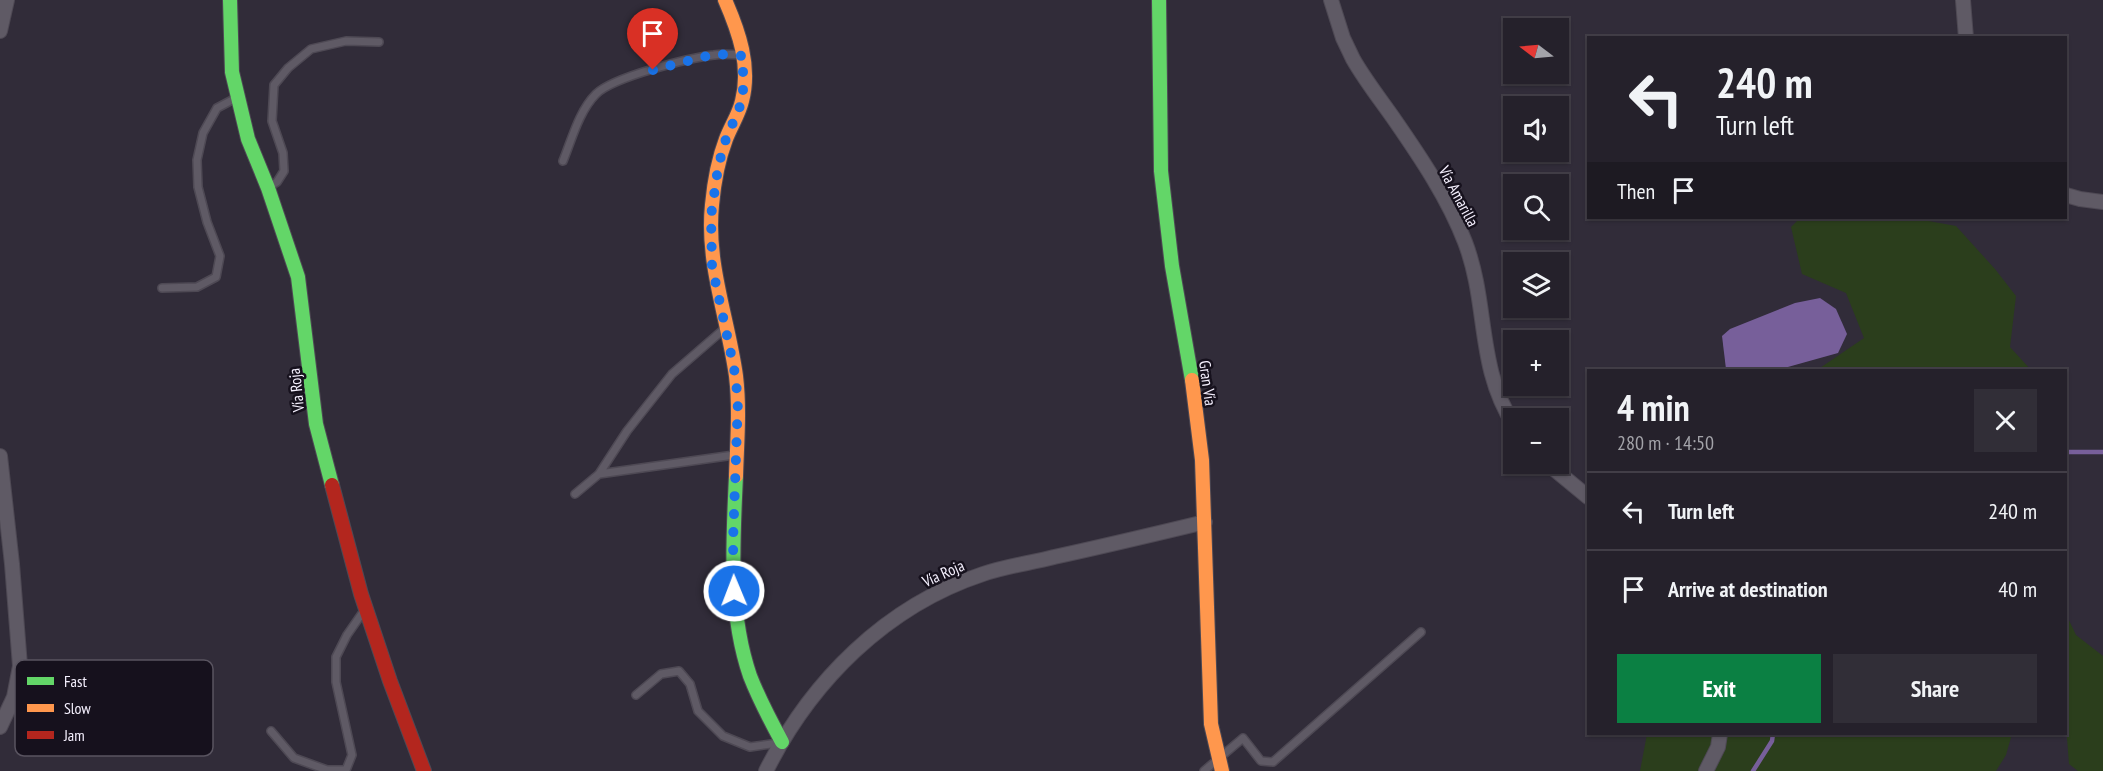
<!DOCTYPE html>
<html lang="en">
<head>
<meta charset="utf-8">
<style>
  body { margin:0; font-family:"PT Sans Narrow",sans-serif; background:#312e37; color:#f1f3f6; height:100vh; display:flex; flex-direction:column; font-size:22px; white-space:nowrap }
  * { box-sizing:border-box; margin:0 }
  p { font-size:20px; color:#a3a3a9 }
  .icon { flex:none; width:33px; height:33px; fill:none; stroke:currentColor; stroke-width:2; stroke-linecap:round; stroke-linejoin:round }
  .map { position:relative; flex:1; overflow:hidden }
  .panel { position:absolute; left:1587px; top:369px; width:480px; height:366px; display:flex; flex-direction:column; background:#25212b; border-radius:0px; box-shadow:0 2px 4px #0004,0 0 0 2px #423e47 }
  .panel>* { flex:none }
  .banner { position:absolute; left:1587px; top:36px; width:480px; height:183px; border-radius:0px; box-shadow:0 2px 4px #0004,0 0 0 2px #423e47; background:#25212b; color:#f1f3f6; overflow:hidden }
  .needle { width:39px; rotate:286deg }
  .tools { position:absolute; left:1503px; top:18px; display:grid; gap:12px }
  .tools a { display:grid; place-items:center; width:66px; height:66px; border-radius:0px; background:#25212b; box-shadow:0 2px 4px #0004,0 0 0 2px #423e47; font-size:30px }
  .pin { position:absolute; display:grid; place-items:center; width:51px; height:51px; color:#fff; margin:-62px -26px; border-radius:50% 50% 50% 0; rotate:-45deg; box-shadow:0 0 6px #0007 }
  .pin .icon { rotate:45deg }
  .me { position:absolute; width:66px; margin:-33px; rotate:359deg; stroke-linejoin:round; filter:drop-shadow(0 0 4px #0008) }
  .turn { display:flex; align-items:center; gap:21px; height:126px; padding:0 30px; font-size:27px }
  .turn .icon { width:78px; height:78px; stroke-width:2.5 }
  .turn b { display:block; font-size:42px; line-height:51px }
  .then { display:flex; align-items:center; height:57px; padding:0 30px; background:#0003; gap:12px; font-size:22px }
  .round { display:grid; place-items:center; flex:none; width:63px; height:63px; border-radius:0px; background:#312e37 }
  .head { display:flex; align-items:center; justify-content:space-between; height:102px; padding:0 30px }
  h1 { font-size:36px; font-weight:600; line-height:45px }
  .cta { display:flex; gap:12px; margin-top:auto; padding:12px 30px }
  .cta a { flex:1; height:69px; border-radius:0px; background:#0b8043; color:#fff; font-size:24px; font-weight:600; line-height:69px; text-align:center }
  .cta a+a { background:#312e37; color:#f1f3f6 }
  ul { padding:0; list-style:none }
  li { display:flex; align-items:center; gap:18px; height:78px; padding:0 30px; border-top:2px solid #423e47 }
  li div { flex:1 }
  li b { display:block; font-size:22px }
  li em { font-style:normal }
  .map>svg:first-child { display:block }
</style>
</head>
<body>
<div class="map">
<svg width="2103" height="771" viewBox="0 0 2103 771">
  <rect width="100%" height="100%" fill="#312c39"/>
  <!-- green -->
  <path fill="#2b3e1c" d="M1800,218H1912L1956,226L1995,269L2016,296L2010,347L2031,370H1817L1864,338L1846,293L1802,274L1791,227Z
    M2066,614L2076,635L2103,656V771H2078L2069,764L2066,725Z
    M1647,734H2012L2006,755L1996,771H1640Z"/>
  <!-- water -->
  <path fill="#775f9a" d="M1820,298L1836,309L1847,334L1838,353L1777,370L1726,369L1722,336L1730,329L1795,303Z"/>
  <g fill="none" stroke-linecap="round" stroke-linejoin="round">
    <!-- stream -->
    <path stroke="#775f9a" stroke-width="4.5" d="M2066,452H2103
      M1753,771L1772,741L1773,734"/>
    <!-- lane casing -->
    <g stroke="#4e4954" stroke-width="10">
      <path id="lane" d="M563,161C572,139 579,111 596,94C613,77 689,58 714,55C723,53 733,55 742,55
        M269,187L277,182L284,171L283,153L272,121L274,85L288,68L311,49L346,41L379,42
        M162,288L197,287L216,277L220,256L207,222L198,187L197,160L203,133L217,108L236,98
        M599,474L627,431L672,374L724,329
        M575,494L599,474L734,455
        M636,695L661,674L679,671L690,684L698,711L723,736L750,747L778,743
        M271,731L294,758L327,770H346L352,755L336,682V657L347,635L363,612
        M1204,771L1243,738L1261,761L1273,762L1421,632"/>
    </g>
    <!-- street casing -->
    <g stroke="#4e4954" stroke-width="16">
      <path id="street" d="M1331,0L1343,38L1353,59C1365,80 1380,99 1394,119C1421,158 1448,198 1465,242C1489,305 1476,366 1514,425
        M1963,0L1966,38
        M0,31L7,0
        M2066,195L2080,199L2103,202
        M0,456L12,564L20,666L14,697L0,727
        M1548,464L1588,497
        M766,771C811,681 886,606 983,574C1006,566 1031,563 1054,557C1105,546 1155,534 1205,522
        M1706,771L1718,747L1720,734"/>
    </g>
    <!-- fast casing -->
    <g stroke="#4e4954" stroke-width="16">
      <path id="fast" d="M230,0L232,72L248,139L268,188L298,277L316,424L332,485
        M1159,0L1161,171L1172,266L1192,380
        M736,476C733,542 728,612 750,676C759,699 770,720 782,742"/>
    </g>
    <!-- slow casing -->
    <g stroke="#4e4954" stroke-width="16">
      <path id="slow" d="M725,0C739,32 751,66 742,101C739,114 731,126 726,139C718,160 714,183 712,205C706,264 728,318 736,376C740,410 737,442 736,476
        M1192,380L1202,460L1211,724L1222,771"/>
    </g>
    <!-- jam casing -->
    <g stroke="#4e4954" stroke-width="16">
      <path id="jam" d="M332,485L361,594L390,681L424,771"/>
    </g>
    <!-- lane -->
    <use href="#lane" stroke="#5f5a65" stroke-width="7"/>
    <!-- street -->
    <use href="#street" stroke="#5f5a65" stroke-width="14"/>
    <!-- fast -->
    <use href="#fast" stroke="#63d668" stroke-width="14"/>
    <!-- slow -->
    <use href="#slow" stroke="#ff974d" stroke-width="14"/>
    <!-- jam -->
    <use href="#jam" stroke="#b3261e" stroke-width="14"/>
  </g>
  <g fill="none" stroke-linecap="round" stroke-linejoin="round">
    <!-- route -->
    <path stroke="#1a73e8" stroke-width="10" stroke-dasharray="0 18" d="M653,70L715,54L743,56V99L724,144L718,168L711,216L712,266L734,368L738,399L733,542L734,591"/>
  </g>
  <g text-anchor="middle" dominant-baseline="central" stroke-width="5" stroke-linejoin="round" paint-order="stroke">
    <!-- street labels -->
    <g font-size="16" fill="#f5f0fe" stroke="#16111d">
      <text transform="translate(1459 196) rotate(62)">Vía Amarilla</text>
      <text transform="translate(1208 383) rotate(82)">Gran Vía</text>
      <text transform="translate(296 390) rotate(-96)">Vía Roja</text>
      <text transform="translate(943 573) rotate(-24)">Vía Roja</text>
    </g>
  </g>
  <!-- legend -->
  <rect x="15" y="660" width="198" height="96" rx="9" fill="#16111d" stroke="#595460" stroke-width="1.5"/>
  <rect x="27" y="677" width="27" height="8" fill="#63d668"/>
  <rect x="27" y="704" width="27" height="8" fill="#ff974d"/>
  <rect x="27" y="731" width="27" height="8" fill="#b3261e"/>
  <g font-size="16" fill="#f5f0fe">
    <text x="64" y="687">Fast</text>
    <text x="64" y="714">Slow</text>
    <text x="64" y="741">Jam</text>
  </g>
</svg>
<div class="tools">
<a><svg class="needle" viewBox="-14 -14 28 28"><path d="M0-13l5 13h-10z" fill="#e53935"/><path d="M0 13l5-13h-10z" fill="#a3a3a9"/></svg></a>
<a><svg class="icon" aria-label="sound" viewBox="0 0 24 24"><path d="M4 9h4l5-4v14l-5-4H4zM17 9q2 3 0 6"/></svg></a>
<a><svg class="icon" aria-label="search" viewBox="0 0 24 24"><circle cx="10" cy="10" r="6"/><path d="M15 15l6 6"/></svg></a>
<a><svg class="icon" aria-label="layers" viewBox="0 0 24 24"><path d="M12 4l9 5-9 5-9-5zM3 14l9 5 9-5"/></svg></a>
<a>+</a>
<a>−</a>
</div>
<div class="pin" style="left:653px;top:70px;background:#d93025"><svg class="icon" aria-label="arrive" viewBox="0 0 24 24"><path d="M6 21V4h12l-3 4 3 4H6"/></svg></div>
<svg class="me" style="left:734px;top:591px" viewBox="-20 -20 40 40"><circle r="17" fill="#1a73e8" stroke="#fff" stroke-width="3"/><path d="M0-11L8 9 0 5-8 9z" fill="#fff"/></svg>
<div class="banner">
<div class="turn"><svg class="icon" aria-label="left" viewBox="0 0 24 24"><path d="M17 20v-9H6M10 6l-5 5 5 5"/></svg><div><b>240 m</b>Turn left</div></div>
<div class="then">Then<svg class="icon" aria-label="arrive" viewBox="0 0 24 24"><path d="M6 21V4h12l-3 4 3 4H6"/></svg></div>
</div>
<section class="panel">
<div class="head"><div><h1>4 min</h1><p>280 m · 14:50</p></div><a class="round"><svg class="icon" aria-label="close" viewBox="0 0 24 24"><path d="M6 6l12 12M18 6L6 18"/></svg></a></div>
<ul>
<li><svg class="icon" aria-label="left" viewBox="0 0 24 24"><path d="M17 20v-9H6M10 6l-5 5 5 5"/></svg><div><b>Turn left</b></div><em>240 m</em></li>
<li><svg class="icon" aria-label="arrive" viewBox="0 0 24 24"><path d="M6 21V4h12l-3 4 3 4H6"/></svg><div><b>Arrive at destination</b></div><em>40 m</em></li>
</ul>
<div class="cta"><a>Exit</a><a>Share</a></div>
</section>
</div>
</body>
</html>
